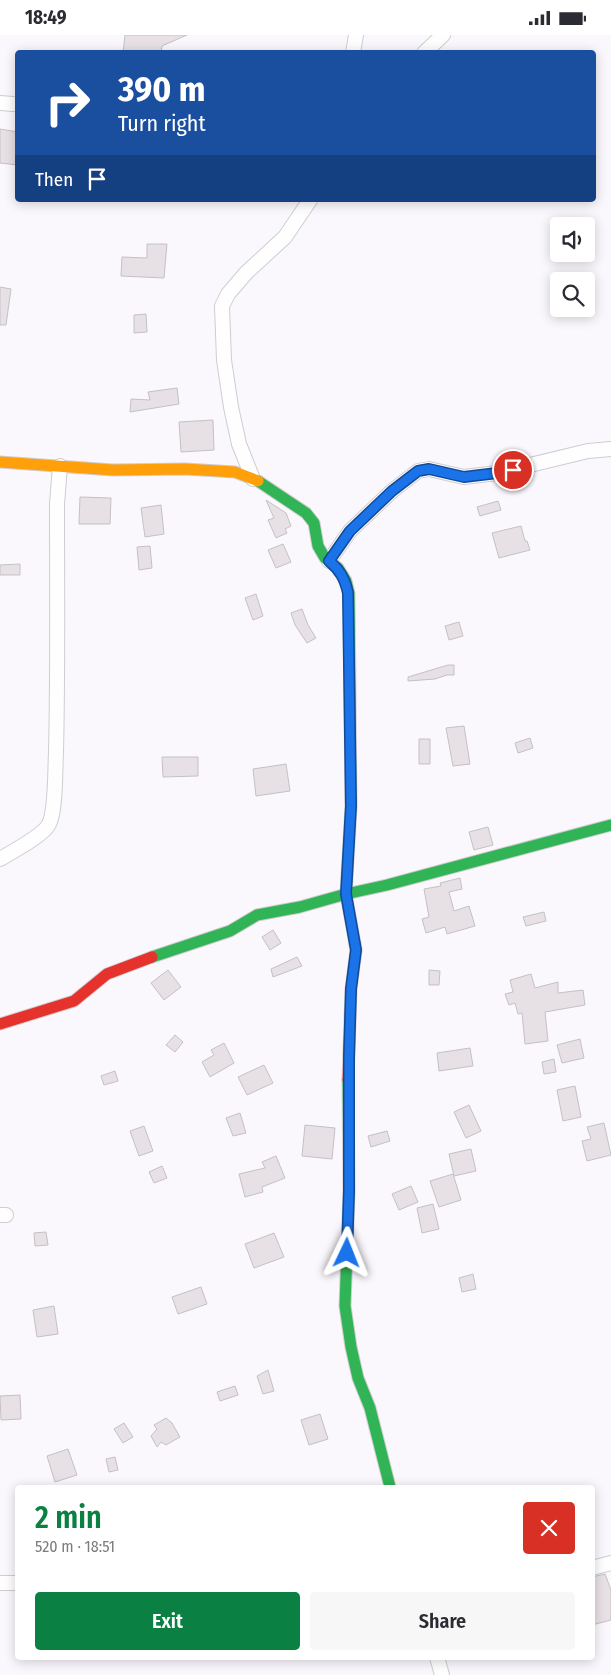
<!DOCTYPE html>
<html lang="en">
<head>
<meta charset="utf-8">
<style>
  body { margin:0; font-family:"Fira Sans Condensed",sans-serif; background:#f7f7f7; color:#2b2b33; height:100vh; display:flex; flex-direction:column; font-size:19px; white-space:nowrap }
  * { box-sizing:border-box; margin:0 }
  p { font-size:16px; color:#7c7c81 }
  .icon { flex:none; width:28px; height:28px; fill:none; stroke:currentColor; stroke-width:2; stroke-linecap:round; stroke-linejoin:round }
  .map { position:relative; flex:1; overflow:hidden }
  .drawer { position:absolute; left:15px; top:1450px; width:580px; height:175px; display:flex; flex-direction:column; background:#fff; border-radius:5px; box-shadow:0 2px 12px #0003 }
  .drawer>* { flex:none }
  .guide { position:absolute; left:15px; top:15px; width:581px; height:152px; border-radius:5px; box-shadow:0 2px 12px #0003; background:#1a4fa0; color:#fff; overflow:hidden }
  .fabs { position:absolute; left:550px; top:182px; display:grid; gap:10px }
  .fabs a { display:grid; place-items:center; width:45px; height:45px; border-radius:5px; background:#fff; box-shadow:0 2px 12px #0003; font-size:25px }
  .pin { position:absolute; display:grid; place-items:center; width:42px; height:42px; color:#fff; margin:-21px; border:2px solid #fff; border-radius:50%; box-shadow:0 1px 5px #0007 }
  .me { position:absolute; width:55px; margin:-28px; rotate:2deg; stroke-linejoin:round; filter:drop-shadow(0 0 4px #0008) }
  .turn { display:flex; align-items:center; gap:18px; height:105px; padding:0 20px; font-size:22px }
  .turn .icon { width:65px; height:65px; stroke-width:2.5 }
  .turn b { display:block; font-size:35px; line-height:42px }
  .then { display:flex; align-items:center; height:48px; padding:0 20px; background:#0003; gap:10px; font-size:19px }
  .round { display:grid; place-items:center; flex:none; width:52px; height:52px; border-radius:5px; background:#f7f7f7 }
  .head { display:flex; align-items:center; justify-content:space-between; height:85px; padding:0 20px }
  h1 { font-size:30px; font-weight:600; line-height:38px; color:#0b8043 }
  .button { display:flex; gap:10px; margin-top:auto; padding:10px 20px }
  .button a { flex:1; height:58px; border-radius:5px; background:#0b8043; color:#fff; font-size:20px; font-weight:600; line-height:58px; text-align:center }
  .button a+a { background:#f7f7f7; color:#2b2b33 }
  .status { display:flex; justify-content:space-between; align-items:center; height:35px; padding:0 25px; background:#fff; direction:ltr }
  .status svg { height:14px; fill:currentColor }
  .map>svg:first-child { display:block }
</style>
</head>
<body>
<div class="status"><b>18:49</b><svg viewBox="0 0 49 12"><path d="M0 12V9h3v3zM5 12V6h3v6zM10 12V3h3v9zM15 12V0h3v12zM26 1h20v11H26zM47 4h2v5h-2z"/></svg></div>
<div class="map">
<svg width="611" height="1640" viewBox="0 0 611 1640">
  <rect width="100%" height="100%" fill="#fbf8fd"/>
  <!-- building -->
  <path fill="#e7e0e5" stroke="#c4c1c4" d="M125,0H187L162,11L161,18H123Z
    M0,94L18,97V130L0,128Z
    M147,209H167L164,243L121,241L122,222L147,223Z
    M0,252L11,254L6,290H0Z
    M146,279L147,297L134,298V280Z
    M177,353L179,369L130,377L131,364L150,365L148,357Z
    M213,385L214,415L181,417L179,387Z
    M80,462L111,463L110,489H79Z
    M266,465L286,478L291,491L285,494L287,498L276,503L268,485L274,483Z
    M498,466L501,475L480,481L477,472Z
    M161,470L164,499L145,502L141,473Z
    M521,491L525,506H527L530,515L499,523L492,498Z
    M283,509L291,527L276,533L268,515Z
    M150,511L152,533L139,535L137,512Z
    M20,529V540H0V530Z
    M256,559L263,581L253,585L245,563Z
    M302,574L308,590L316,603L307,608L295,590L291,578Z
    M459,587L463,601L449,605L445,591Z
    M448,630H454V640H447L435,644L408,646V642Z
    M464,691L470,729L453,731L446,693Z
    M530,703L533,713L518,718L515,708Z
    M419,704H430V729H419Z
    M162,722H198V741L163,742Z
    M286,729L290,756L256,761L253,734Z
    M488,792L493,810L474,815L469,797Z
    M460,843L462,854L449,857L454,876L469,871L475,891L447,899L445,892L426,898L422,884L429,882L424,854L441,851L440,848Z
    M544,877L546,886L526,891L523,882Z
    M273,895L281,908L270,915L262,902Z
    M297,922L302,931L273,942L271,934Z
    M168,935L181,952L164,965L151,948Z
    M429,935L440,936L439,950H429Z
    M531,939L535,953L558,947V958L583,955L585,970L545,977L548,1006L525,1009L522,978L518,979L515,968L509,970L505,959L513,957L510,945Z
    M175,1000L183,1007L175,1017L166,1010Z
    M580,1004L584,1023L562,1028L557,1010Z
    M224,1008L234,1028L210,1042L202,1027L214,1020L211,1015Z
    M470,1013L473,1031L439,1036L437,1018Z
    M554,1024L556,1037L544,1039L542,1027Z
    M264,1030L273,1048L247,1060L238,1042Z
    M115,1036L118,1046L104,1050L101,1041Z
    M575,1051L581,1082L563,1086L557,1055Z
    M469,1070L481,1096L466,1103L454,1077Z
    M240,1078L246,1098L233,1101L226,1083Z
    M604,1088L611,1120L587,1126L582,1106L591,1104L587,1092Z
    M305,1090L335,1093L332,1124L302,1121Z
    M144,1091L153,1116L139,1121L130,1096Z
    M387,1096L390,1106L371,1112L368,1101Z
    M471,1114L476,1136L454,1141L449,1119Z
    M276,1121L285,1143L262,1152L263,1157L245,1162L239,1139L265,1133L262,1127Z
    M162,1131L167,1143L154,1148L149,1137Z
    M453,1139L461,1165L439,1172L430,1146Z
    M411,1151L418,1167L399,1175L392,1159Z
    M433,1169L439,1194L422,1198L417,1173Z
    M46,1197L48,1210L35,1211L34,1198Z
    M274,1198L284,1222L254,1233L245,1209Z
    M473,1239L476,1254L462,1257L459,1243Z
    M201,1252L207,1269L178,1279L172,1262Z
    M54,1271L58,1299L37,1302L33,1275Z
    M268,1335L274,1356L263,1359L257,1341Z
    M235,1351L238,1360L220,1366L217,1357Z
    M20,1360L21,1384L1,1385L0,1361Z
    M320,1379L328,1404L309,1410L301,1385Z
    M166,1383L172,1388L180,1402L166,1410L161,1407L157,1412L151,1401L157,1394L154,1390Z
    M124,1388L133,1402L123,1408L114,1394Z
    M68,1414L77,1440L55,1447L47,1421Z
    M115,1422L118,1435L109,1437L106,1424Z
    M605,1539L611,1555V1585L592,1590V1542Z"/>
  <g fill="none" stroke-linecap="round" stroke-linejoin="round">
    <!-- street casing -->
    <g stroke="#cecdd0" stroke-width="16">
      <path id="street" d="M353,18L356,0
        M424,18L443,0
        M0,68L13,69
        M253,444L239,409L231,372L224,325L222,271L228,259L246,238L285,202L310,165
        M329,526L350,496L392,456L418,436L429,434L464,442L497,438L588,416L611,414
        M0,824C12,817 44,800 49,789C56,776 55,733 56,717C58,634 57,551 57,469L60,431
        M0,1180H6
        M592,1533L611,1528
        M0,1548H18
        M437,1622L442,1640"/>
    </g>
    <!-- fast casing -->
    <g stroke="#cecdd0" stroke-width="13">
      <path id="fast" d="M258,446L306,478L314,488L318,511L325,523L338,533L346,546L349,558L351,771L346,859L355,909
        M152,922L230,896L257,880L300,872L346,859L387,850L611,790
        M348,1045L349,1156L345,1271L351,1312L358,1343L370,1373L390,1452"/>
    </g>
    <!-- slow casing -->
    <g stroke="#cecdd0" stroke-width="13">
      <path id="slow" d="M0,427L113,435L185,434L235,437L258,446"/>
    </g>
    <!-- jam casing -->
    <g stroke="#cecdd0" stroke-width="13">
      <path id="jam" d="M0,989L74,966L107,939L152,922
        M348,1045L351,954L356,915L355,909"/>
    </g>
    <!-- street -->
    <use href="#street" stroke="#fefeff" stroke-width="14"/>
    <!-- fast -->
    <use href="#fast" stroke="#30b455" stroke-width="11"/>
    <!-- slow -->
    <use href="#slow" stroke="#ff9f0a" stroke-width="11"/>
    <!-- jam -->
    <use href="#jam" stroke="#e5322d" stroke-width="11"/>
  </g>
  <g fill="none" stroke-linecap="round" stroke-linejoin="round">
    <!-- route casing -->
    <g stroke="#114b97" stroke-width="12">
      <path id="route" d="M347,1218L349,1156V1023L351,954L356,915L346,859L351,771L348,558C345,544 340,535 329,526L350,496L392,456L418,436L429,434L464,442L497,438L513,435"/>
    </g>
    <!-- route -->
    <use href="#route" stroke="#1a73e8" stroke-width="9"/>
  </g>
</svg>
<div class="fabs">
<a><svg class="icon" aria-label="sound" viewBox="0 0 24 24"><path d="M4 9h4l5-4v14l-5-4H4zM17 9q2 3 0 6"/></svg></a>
<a><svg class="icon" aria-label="search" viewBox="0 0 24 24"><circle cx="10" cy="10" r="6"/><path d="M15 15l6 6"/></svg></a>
</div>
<div class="pin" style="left:513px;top:435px;background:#d93025"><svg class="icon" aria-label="arrive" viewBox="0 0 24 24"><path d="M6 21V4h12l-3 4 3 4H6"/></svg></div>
<svg class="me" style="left:347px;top:1218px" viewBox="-20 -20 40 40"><path d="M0-17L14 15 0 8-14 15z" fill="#1a73e8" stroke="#fff" stroke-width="4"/></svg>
<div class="guide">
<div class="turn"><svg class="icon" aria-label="right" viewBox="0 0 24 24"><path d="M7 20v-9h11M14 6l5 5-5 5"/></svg><div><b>390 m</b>Turn right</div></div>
<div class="then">Then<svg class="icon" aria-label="arrive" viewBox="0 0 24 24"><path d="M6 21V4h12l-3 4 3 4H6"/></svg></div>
</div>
<section class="drawer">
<div class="head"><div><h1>2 min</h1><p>520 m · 18:51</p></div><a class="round" style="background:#d93025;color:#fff"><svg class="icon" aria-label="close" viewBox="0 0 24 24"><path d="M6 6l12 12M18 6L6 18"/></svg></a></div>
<div class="button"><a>Exit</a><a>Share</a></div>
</section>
</div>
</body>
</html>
